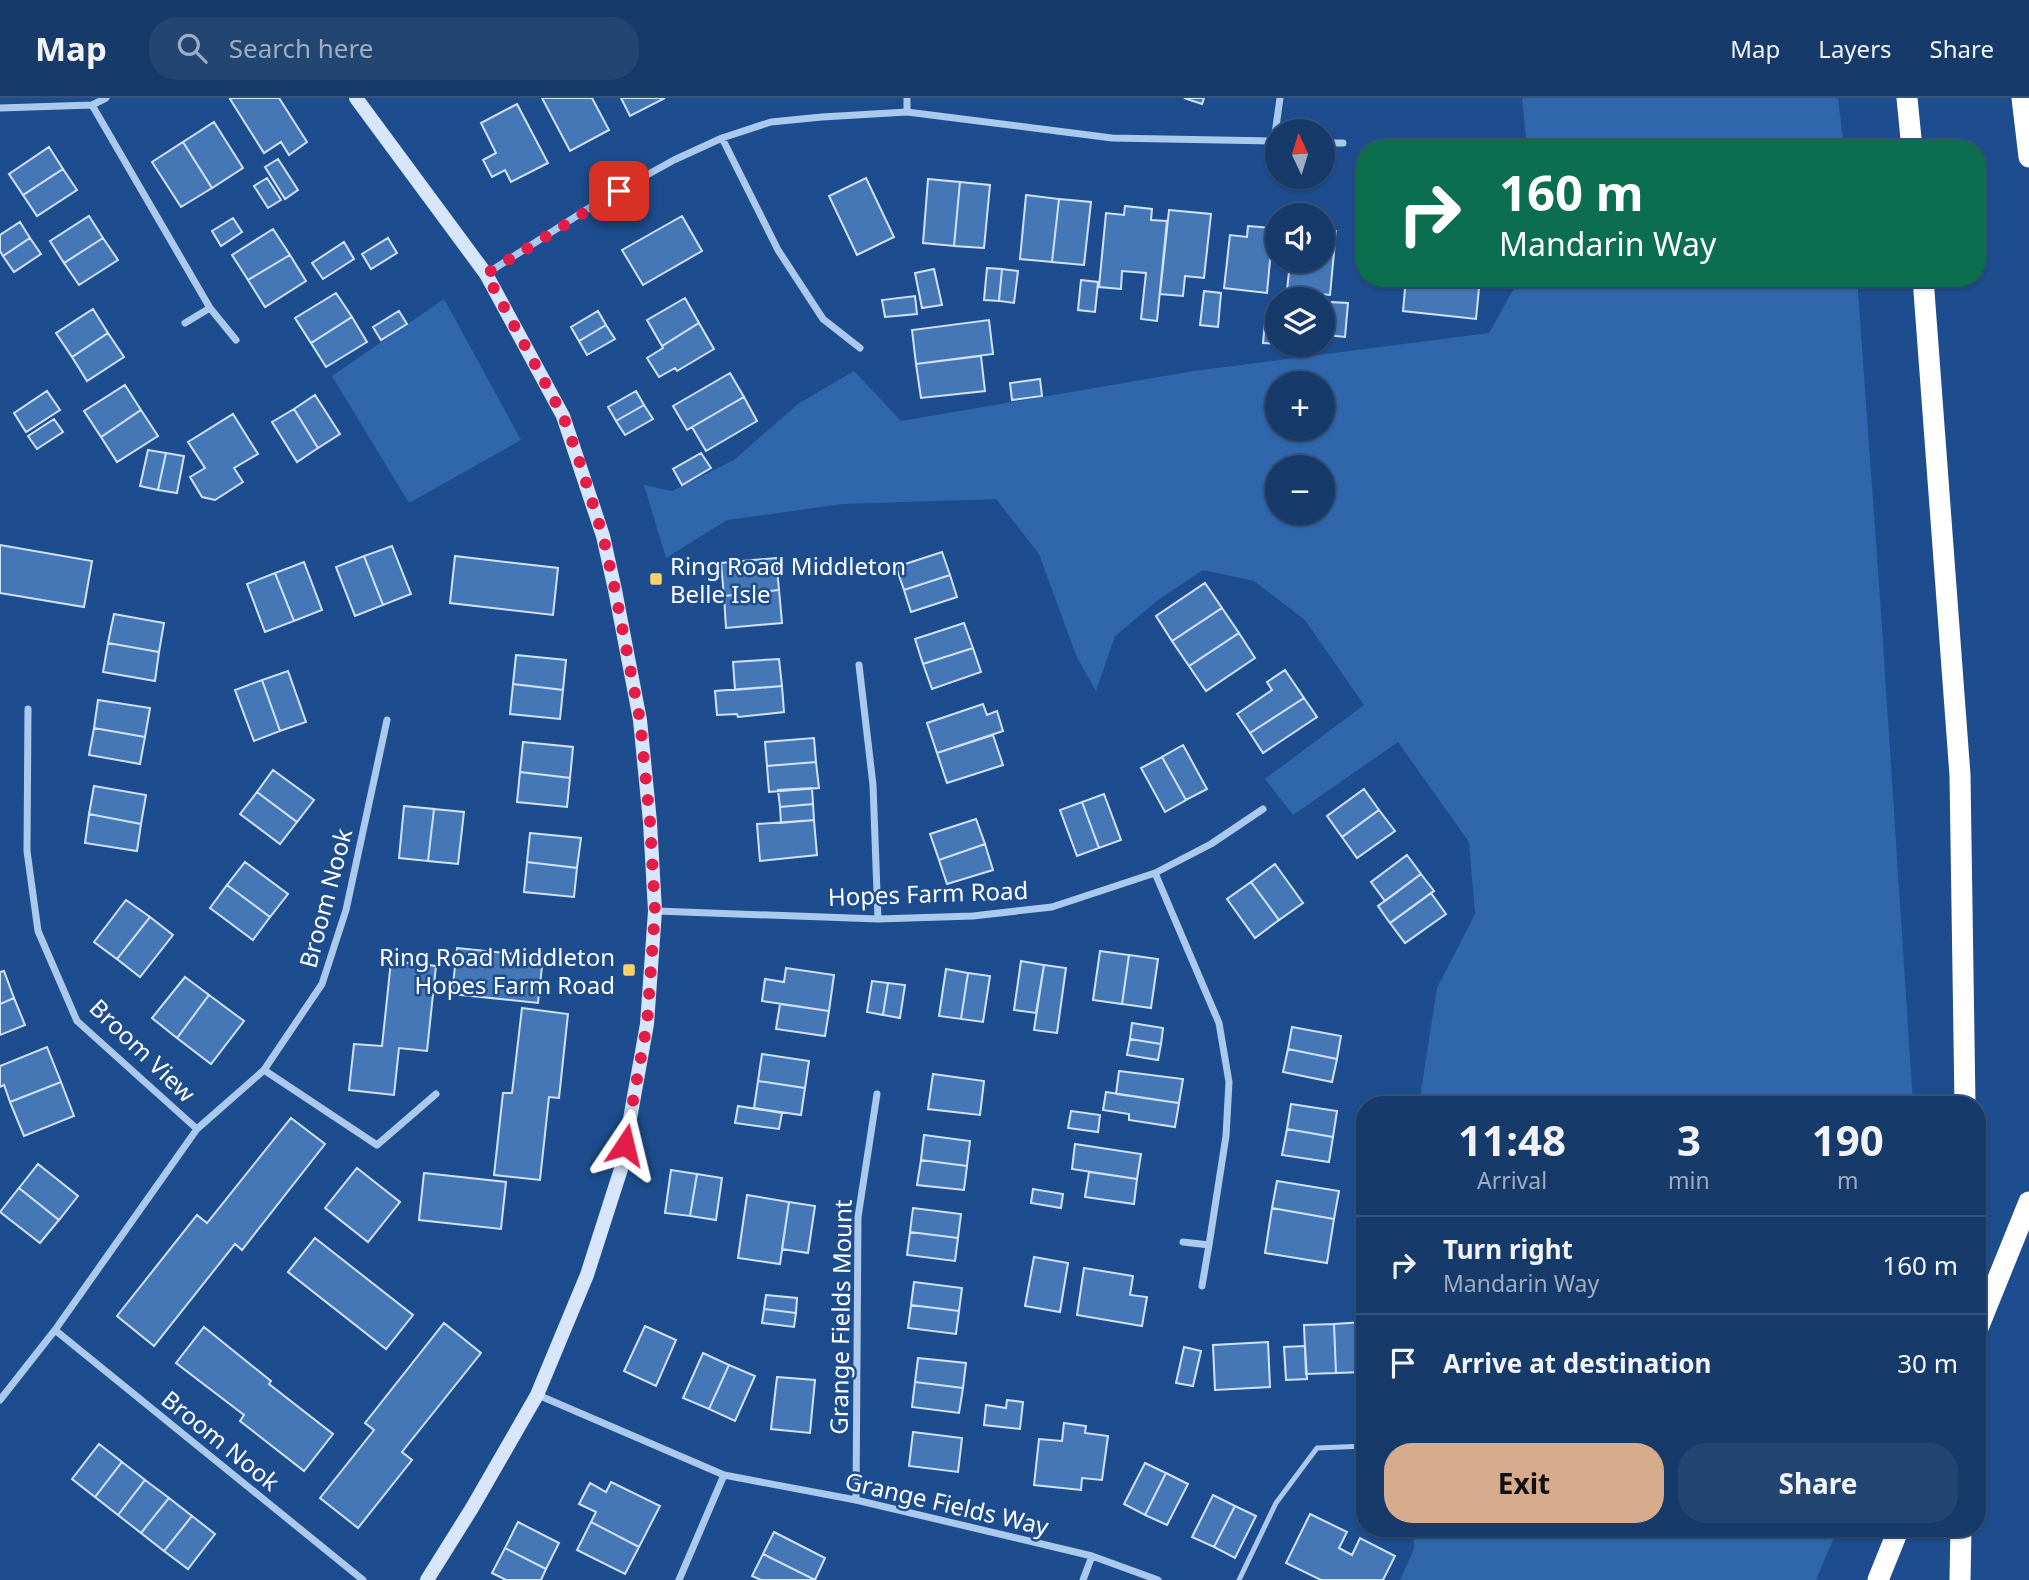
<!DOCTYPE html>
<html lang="en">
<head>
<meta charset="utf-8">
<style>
  body { margin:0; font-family:"Noto Sans",sans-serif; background:#234572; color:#f1f3f6; height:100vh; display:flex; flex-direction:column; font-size:26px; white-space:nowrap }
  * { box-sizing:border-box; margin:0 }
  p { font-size:23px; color:#9eadc1 }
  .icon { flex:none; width:38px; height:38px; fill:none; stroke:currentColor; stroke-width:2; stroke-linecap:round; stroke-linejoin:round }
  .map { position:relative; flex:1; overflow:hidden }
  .drawer { position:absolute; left:1356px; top:998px; width:630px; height:441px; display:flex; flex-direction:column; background:#163a6a; border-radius:28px; box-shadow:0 2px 5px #0004,0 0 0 2px #35547e }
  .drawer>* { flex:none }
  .banner { position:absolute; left:1356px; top:42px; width:630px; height:147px; border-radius:28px; box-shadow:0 2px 5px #0004,0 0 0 2px #35547e; background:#0b6e4f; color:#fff; overflow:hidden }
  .needle { width:46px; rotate:356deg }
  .buttons { position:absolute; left:1265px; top:21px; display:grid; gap:14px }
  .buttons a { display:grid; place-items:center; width:70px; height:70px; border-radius:50%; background:#163a6a; box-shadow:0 2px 5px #0004,0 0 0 2px #35547e; font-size:35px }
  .pin { position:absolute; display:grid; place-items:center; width:60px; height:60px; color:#fff; margin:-30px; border-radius:14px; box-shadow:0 4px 10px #0006 }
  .me { position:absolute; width:77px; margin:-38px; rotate:10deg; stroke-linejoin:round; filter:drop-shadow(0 0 5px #0008) }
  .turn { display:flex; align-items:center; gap:24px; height:147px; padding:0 28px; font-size:32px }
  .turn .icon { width:91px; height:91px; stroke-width:2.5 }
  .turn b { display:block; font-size:49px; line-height:60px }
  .eta { display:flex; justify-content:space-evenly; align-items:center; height:119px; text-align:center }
  .eta b { font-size:42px; font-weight:700; line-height:49px }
  .primary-button { display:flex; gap:14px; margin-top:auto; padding:14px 28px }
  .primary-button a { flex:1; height:80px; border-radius:28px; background:#d6ab8b; color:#111; font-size:28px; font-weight:700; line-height:80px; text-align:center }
  .primary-button a+a { background:#234572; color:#f1f3f6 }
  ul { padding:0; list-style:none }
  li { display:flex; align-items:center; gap:21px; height:98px; padding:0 28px; border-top:2px solid #35547e }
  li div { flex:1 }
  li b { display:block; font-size:26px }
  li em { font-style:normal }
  header { display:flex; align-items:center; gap:42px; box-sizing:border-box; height:98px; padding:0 35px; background:#163a6a; border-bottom:2px solid #35547e }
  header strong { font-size:33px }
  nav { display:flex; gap:38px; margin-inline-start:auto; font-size:24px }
  .search { width:490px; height:63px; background:#234572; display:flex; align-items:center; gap:18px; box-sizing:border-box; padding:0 24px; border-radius:28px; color:#9eadc1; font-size:26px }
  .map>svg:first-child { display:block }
</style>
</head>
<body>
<header>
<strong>Map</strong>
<div class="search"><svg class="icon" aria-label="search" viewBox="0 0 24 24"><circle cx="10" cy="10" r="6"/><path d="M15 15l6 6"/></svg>Search here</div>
<nav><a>Map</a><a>Layers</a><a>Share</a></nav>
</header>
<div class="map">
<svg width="2029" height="1482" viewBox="0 0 2029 1482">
  <rect width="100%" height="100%" fill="#1d4d8e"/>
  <!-- green -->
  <path fill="#3067ac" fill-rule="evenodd" d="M1522,0H1838L1844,51H1527Z
    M1520,180H1857L1880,499L1913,1006H1419L1437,890L1475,816L1469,744L1398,644L1293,717L1265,681L1364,607L1305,522L1254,483L1203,472L1158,502L1115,538L1096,593L1076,557L1039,456L996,401L843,406L727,422L666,460L644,387L672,393L734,362L798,306L854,273L901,323L1194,273L1489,235ZM1323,285V331H1278V285ZM1323,369V415H1278V369Z
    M444,201L521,342L409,405L332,278Z
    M1413,1430H1838L1816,1482H1400L1414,1451Z"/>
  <!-- building -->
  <path fill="#4577b6" stroke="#d0e3f9" stroke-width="2" d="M233,0H279L307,44L289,57L281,44L264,55L230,1Z
    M542,0H592L609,32L570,53Z
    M621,0H665L630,18Z
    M1184,0H1204L1202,6Z
    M517,6L548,65L511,84L505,72L492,79L483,62L496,55L481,25Z
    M214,24L243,70L212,90L183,44Z
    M183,44L212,90L181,109L152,64Z
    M49,49L63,71L23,97L9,76Z
    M278,61L298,92L285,101L265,69Z
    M63,71L77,92L37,118L23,97Z
    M267,80L281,102L268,110L254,88Z
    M866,80L894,139L857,157L829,98Z
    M928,81L960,84L954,148L923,145Z
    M960,84L990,87L984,150L954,148Z
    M1026,97L1059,101L1052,164L1020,161Z
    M1059,101L1091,104L1084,167L1052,164Z
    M1125,108L1152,111L1151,122L1167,123L1157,223L1141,221L1146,175L1122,173L1121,191L1099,189L1106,115L1124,117Z
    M1169,112L1211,116L1204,180L1185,178L1183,198L1160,196Z
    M89,118L103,140L64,165L50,143Z
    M682,118L702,153L643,187L622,152Z
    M233,120L242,134L221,148L212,133Z
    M20,124L30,140L3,158L0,153V137Z
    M1248,128L1273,130L1267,195L1224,190L1230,137L1247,139Z
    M273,131L290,157L248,182L232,157Z
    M1323,132L1336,133L1330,197L1287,193L1290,163H1323Z
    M30,140L41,156L14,174L3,158Z
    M103,140L118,162L79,187L64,165Z
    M388,140L397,155L371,171L362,156Z
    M344,144L354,161L323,181L312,165Z
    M290,157L306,183L265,209L248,182Z
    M987,170L1002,171L999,203L984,202Z
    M934,171L942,207L922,210L915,175Z
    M1002,171L1018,173L1014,205L999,203Z
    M1406,180H1480L1476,221L1403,213Z
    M1081,182L1098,184L1095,214L1078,212Z
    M1204,193L1221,195L1218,229L1200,227Z
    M336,195L352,219L311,245L295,220Z
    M915,198L917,216L885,219L882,202Z
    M685,200L699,225L662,248L647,222Z
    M1330,204L1348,205L1345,239L1327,237Z
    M93,211L108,235L72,259L56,235Z
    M399,213L407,226L381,242L373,229Z
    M598,213L606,227L579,243L571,229Z
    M1266,213L1278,215V246L1263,245Z
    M352,219L367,244L326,269L311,245Z
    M989,222L993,256L916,266L912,232Z
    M699,225L714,251L677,273L675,270L659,279L647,260L663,250L662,248Z
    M606,227L615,241L587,257L579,243Z
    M108,235L124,259L87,283L72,259Z
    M981,258L985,293L921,300L916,266Z
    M730,275L744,299L687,332L673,308Z
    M1040,281L1042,298L1012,302L1010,285Z
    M125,287L141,312L101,339L84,313Z
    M47,293L60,312L26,334L14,315Z
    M636,293L644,307L616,323L608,309Z
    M315,297L340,336L318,350L294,311Z
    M744,299L757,323L706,353L692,329Z
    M644,307L653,321L625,337L616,323Z
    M294,311L318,350L297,364L272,324Z
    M141,312L158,338L117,364L101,339Z
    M233,316L258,356L234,370L243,384L215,402L202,399L190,379L205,370L188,344Z
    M54,321L63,334L37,351L28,338Z
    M148,352L166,355L158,392L140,388Z
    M166,355L184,358L177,395L158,392Z
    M701,355L711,370L682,387L673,371Z
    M0,447L92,463L84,509L0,495Z
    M392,448L411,496L383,507L364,458Z
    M942,454L950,477L904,492L896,469Z
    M364,458L383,507L355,518L336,469Z
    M455,458L558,470L553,517L450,505Z
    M776,460L779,492L724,498L721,465Z
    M304,464L322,512L294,523L275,475Z
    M275,475L294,523L265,534L247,486Z
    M950,477L957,499L911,514L904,492Z
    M1205,485L1222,510L1172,543L1156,518Z
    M779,492L782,525L726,530L724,498Z
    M1222,510L1239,535L1189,568L1172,543Z
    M114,516L164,525L159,554L108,545Z
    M964,525L973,550L923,566L915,541Z
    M1239,535L1255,560L1206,593L1189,568Z
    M108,545L159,554L155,583L103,574Z
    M973,550L981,574L932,591L923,566Z
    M516,557L566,562L563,592L513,586Z
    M779,561L782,588L735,592L733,564Z
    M1285,572L1304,600L1250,635L1237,616L1272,592L1267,584Z
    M288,573L306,624L280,633L262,582Z
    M262,582L280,633L254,643L235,592Z
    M513,586L563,592L560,621L510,616Z
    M782,588L784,614L738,619L737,616L717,617L715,593Z
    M1304,600L1317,619L1263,655L1250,635Z
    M98,602L150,610L145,639L94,630Z
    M983,606L987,617L997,613L1003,633L937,655L927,625Z
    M94,630L145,639L140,666L89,657Z
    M993,637L1003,667L947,685L937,655Z
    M814,640L816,664L767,668L765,644Z
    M523,644L573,649L570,680L520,674Z
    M1183,647L1207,691L1186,702L1162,659Z
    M1162,659L1186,702L1165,714L1141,670Z
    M816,664L819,690L769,694L767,668Z
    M273,672L314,702L297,724L257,694Z
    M520,674L570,680L567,709L517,704Z
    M94,688L146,697L141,726L89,716Z
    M812,690L813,706L780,709L778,692Z
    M1364,691L1379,712L1342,739L1327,718Z
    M257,694L297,724L280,746L240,716Z
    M1104,696L1121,742L1099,750L1082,704Z
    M1082,704L1099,750L1077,758L1060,712Z
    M813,706L814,722L781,725L780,709Z
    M404,708L434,711L428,763L399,760Z
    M434,711L464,714L458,766L428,763Z
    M1379,712L1395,733L1357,760L1342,739Z
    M89,716L141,726L137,753L85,745Z
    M976,721L985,746L939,762L930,736Z
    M814,722L817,757L760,763L757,726Z
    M530,735L581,740L577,770L527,764Z
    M985,746L993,772L947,786L939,762Z
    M1407,757L1421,776L1385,803L1371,784Z
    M245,764L288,796L270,819L227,787Z
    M527,764L577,770L574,799L524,794Z
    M1275,766L1303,805L1279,822L1251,784Z
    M1421,776L1434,793L1390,825L1378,808Z
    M1251,784L1279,822L1255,840L1227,801Z
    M227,787L270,819L253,842L210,810Z
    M1431,795L1446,816L1405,845L1390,825Z
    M126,802L150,819L117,861L94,844Z
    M150,819L173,837L140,879L117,861Z
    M457,850L543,859L538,905L452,896Z
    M1100,853L1129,857L1122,906L1093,902Z
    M1129,857L1158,861L1151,910L1122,906Z
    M391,863L436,868L427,953L399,950L394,997L349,992L354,946L382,948Z
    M1021,863L1044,867L1036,915L1014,912Z
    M1044,867L1066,870L1057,935L1034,932Z
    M786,870L834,877L829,913L762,903L765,881L784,884Z
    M946,871L968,875L961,921L939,918Z
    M4,873L14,900L0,906V874Z
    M968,875L990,878L983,924L961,921Z
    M185,879L209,897L177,940L152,920Z
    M872,883L888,885L883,917L867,914Z
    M888,885L905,887L900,920L883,917Z
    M209,897L244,923L211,966L177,940Z
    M14,900L25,927L0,937V906Z
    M780,906L829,913L825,938L776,931Z
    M522,910L568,916L559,1000L549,999L540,1082L494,1077L503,995H512Z
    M1132,925L1163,930L1161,946L1130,941Z
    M1292,929L1341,938L1337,961L1288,951Z
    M1130,941L1161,946L1158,962L1127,957Z
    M47,949L61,984L10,1004L4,987L0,989V968Z
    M1288,951L1337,961L1332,984L1283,974Z
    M762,956L809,963L805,990L758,983Z
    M1119,973L1183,981L1179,1005L1116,996Z
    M933,976L984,983L980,1017L928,1011Z
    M758,983L805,990L801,1017L754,1010Z
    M61,984L74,1018L24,1038L10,1004Z
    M1106,994L1179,1005L1175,1029L1129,1022V1016L1103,1012Z
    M1291,1006L1337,1013L1333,1039L1287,1031Z
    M738,1008L782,1015L779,1031L735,1025Z
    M1071,1013L1100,1017L1098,1034L1068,1030Z
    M291,1020L325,1046L242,1152L235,1146L154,1248L117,1218L197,1117L207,1125Z
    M1287,1031L1333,1039L1329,1064L1282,1057Z
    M924,1037L970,1043L967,1068L921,1062Z
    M1075,1046L1141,1056L1137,1081L1072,1071Z
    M921,1062L967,1068L964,1092L917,1087Z
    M38,1066L78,1098L59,1122L19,1090Z
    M357,1070L400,1104L368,1144L325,1110Z
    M671,1072L697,1076L690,1118L665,1115Z
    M1089,1074L1137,1081L1134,1106L1085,1099Z
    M424,1075L506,1084L501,1131L419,1122Z
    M697,1076L722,1080L716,1122L690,1118Z
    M1277,1083L1339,1093L1334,1121L1272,1110Z
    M19,1090L59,1122L40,1145L0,1114Z
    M1033,1091L1063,1096L1061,1110L1031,1105Z
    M747,1097L789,1104L780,1166L738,1160Z
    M789,1104L815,1108L808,1155L782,1151Z
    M913,1110L961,1116L958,1140L910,1134Z
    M1272,1110L1334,1121L1327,1165L1265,1155Z
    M910,1134L958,1140L955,1163L907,1157Z
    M315,1140L413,1217L386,1251L288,1174Z
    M1034,1159L1068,1165L1060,1214L1025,1208Z
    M1084,1170L1133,1178L1130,1197L1147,1199L1142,1228L1077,1217Z
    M914,1184L962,1190L959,1213L911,1207Z
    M766,1197L797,1200L796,1215L764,1211Z
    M911,1207L959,1213L956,1236L908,1230Z
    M764,1211L796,1215L794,1229L762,1225Z
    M1363,1224L1365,1274L1336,1275L1334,1226Z
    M444,1225L481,1255L402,1354L412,1362L358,1430L320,1400L374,1332L365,1325Z
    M1334,1226L1336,1275L1306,1276L1304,1227Z
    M645,1228L676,1242L656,1288L624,1273Z
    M204,1229L271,1283L269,1286L333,1336L304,1373L240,1323L244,1317L176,1265Z
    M1268,1244L1270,1289L1215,1292L1213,1247Z
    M1305,1248L1307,1281L1286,1282L1284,1249Z
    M1184,1249L1201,1253L1193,1288L1176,1285Z
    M703,1255L729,1267L709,1311L683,1300Z
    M918,1260L966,1265L963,1290L915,1284Z
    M729,1267L755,1278L735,1323L709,1311Z
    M777,1279L815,1282L810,1335L771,1331Z
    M915,1284L963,1290L959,1315L912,1309Z
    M1007,1302L1023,1304L1020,1331L984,1327L986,1307L1006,1310Z
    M1064,1325L1086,1328L1085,1335L1108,1338L1102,1382L1082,1380L1081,1392L1034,1387L1039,1341L1062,1343Z
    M913,1334L962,1340L958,1374L909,1368Z
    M99,1346L122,1364L95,1399L72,1381Z
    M122,1364L145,1382L118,1417L95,1399Z
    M1145,1365L1166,1375L1145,1417L1124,1406Z
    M1166,1375L1188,1386L1167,1427L1145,1417Z
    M145,1382L169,1400L141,1435L118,1417Z
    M611,1384L660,1408L639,1449L591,1424L596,1414L579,1406L590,1385L606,1394Z
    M1213,1397L1235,1408L1214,1449L1192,1439Z
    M169,1400L192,1418L164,1453L141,1435Z
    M1235,1408L1256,1418L1235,1460L1214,1449Z
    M1310,1416L1347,1434L1339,1450L1352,1457L1360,1440L1395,1458L1383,1482H1321L1286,1465Z
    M192,1418L215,1436L188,1471L164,1453Z
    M518,1424L559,1445L546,1471L505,1450Z
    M591,1424L639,1449L625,1476L577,1452Z
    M774,1434L825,1460L815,1482L763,1456Z
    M505,1450L546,1471L541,1482H506L492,1475Z
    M763,1456L815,1482H761L752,1478Z"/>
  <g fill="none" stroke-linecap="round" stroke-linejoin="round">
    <!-- lane -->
    <path stroke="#abc8ed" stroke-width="5" d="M1239,1482L1276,1405L1317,1350L1365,1348"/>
    <!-- street -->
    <path stroke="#abc8ed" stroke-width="7" d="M92,7L210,210L236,242
      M0,10L92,7L106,0
      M907,14V0
      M722,40L778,152L823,221L860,250
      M1323,45H1343
      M486,176L600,103L674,62L722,40L771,24L822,19L907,14L1112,40L1274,43L1280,0
      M185,225L210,210
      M859,567L873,687L878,821
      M28,611L27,753L38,833L77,923L197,1031
      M1155,775L1219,925L1229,984L1226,1038L1209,1147
      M656,813L878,821L973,818L1052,809L1155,775L1211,746L1263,711
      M264,972L377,1047L436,996
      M1183,1144L1209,1147L1202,1188
      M55,1232L197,1031L264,972L322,886L346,812L387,622
      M538,1297L724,1377L856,1402L1092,1458L1158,1482
      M0,1302L55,1232L363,1482
      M856,1402L858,1119L877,996
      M679,1482L724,1377
      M1083,1482L1092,1458"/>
    <!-- secondary -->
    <path stroke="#d7e6fa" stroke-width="14" d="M356,0L486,176L563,318L603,438L615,492L640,622L650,724L655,813L647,926L621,1071L587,1177L537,1297L472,1410L427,1482"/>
    <!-- highway -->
    <path stroke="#fff" stroke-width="21" d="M1907,0L1912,51
      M2022,0L2029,59
      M1923,180L1960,677L1965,1006
      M1978,1230L2029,1104
      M1878,1482L1899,1430
      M1960,1482L1961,1430"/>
  </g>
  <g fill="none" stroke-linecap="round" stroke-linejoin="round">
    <!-- route -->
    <path stroke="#e11d48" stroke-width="12" stroke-dasharray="0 21.6" d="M619,93L486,176L563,318L578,359L603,438L615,492L640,622L650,724L655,813L647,926L625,1047"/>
  </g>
  <!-- markers -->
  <g fill="#fdd369" stroke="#1d4d8e" stroke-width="2.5">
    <rect x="649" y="474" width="14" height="14" rx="3.5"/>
    <rect x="622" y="865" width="14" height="14" rx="3.5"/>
  </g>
  <g text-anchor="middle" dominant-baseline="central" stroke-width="5" stroke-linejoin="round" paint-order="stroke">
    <!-- poi labels -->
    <g font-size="24" fill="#fff" stroke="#1d4d8e" text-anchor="start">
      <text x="670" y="467">Ring Road Middleton<tspan x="670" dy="28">Belle Isle</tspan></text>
      <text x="615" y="858" text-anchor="end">Ring Road Middleton<tspan x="615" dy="28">Hopes Farm Road</tspan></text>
    </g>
    <!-- street labels -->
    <g font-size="24" fill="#fff" stroke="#1d4d8e">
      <text transform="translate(928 795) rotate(-2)">Hopes Farm Road</text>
      <text transform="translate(325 800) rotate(-75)">Broom Nook</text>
      <text transform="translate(143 952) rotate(44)">Broom View</text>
      <text transform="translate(840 1219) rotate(-89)">Grange Fields Mount</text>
      <text transform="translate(221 1342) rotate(39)">Broom Nook</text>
      <text transform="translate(947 1405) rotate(13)">Grange Fields Way</text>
    </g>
  </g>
</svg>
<div class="buttons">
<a><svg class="needle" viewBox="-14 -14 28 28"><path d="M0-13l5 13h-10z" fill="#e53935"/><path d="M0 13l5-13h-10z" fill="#9eadc1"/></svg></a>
<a><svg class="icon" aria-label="sound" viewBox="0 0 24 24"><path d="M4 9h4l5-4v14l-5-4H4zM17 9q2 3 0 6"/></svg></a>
<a><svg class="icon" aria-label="layers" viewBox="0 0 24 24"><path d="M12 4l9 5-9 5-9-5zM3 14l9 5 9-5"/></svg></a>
<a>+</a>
<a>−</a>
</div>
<div class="pin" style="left:619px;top:93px;background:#d93025"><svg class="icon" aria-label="arrive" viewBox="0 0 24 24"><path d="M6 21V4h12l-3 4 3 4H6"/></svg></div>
<svg class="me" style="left:625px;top:1047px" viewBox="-20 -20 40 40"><path d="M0-17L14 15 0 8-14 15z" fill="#e11d48" stroke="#fff" stroke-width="4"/></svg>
<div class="banner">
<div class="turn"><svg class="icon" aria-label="right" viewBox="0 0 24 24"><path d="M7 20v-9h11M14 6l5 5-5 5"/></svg><div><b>160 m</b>Mandarin Way</div></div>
</div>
<section class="drawer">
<div class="eta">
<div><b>11:48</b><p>Arrival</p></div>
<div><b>3</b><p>min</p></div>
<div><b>190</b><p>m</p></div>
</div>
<ul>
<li><svg class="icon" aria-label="right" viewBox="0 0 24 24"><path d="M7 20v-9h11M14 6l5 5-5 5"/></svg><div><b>Turn right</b><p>Mandarin Way</p></div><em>160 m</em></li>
<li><svg class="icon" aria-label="arrive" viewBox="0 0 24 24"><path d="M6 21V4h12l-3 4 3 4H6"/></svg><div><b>Arrive at destination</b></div><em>30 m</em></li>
</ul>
<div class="primary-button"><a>Exit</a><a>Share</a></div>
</section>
</div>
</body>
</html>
